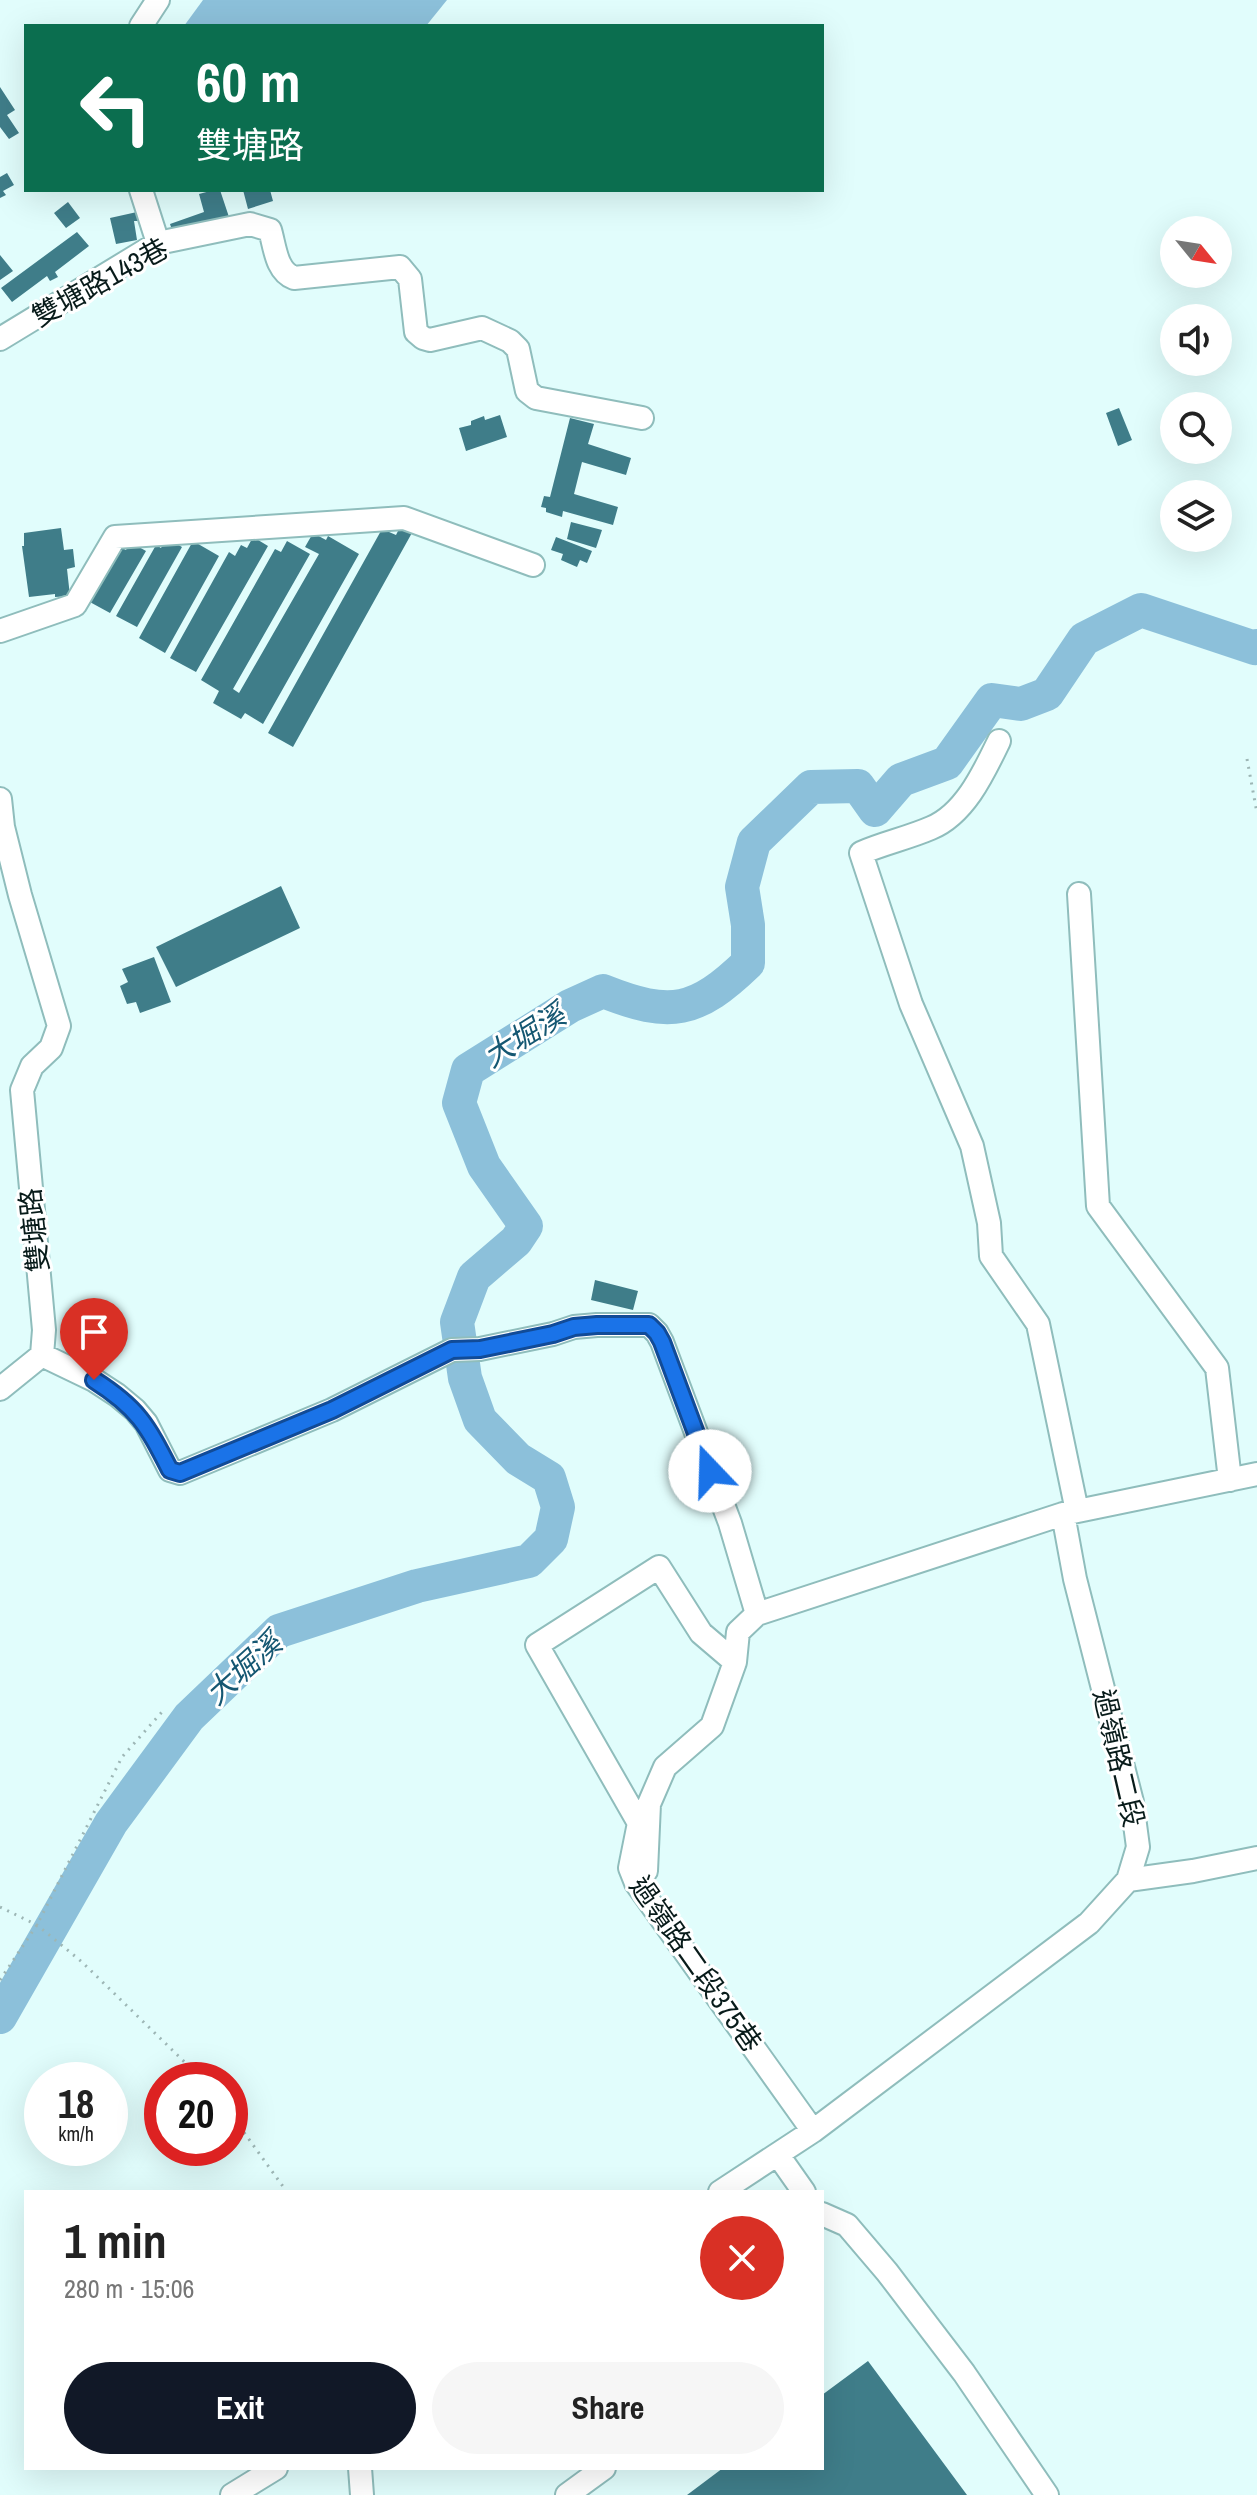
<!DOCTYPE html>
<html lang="en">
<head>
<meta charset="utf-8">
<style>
  body { margin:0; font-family:"Archivo Narrow","Noto Sans TC",sans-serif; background:#f6f6f6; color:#222; height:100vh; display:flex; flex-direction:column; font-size:30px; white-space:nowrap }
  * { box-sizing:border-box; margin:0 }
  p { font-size:26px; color:#767676 }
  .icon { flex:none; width:44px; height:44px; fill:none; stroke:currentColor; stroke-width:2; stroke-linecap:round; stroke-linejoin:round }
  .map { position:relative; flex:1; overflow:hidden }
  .details { position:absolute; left:24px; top:2190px; width:800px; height:280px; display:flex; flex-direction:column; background:#fff; border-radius:0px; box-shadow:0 8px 32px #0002 }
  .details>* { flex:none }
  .guide { position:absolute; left:24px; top:24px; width:800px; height:168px; border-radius:0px; box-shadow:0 8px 32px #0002; background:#0b6e4f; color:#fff; overflow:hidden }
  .needle { width:52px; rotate:120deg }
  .tools { position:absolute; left:1160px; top:216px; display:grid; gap:16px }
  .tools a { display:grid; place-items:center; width:72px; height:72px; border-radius:50%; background:#fff; box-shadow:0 8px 32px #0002; font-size:40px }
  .speed { position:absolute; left:24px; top:2062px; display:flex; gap:16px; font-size:40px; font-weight:700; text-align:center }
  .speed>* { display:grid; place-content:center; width:104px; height:104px; border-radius:50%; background:#fff; box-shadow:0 8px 32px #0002; line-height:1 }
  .speed small { font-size:20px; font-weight:400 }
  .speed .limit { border:12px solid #d22; background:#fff; color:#111 }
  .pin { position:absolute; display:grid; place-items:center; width:68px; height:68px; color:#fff; margin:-82px -34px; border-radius:50% 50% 50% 0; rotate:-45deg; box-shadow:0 0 8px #0007 }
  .pin .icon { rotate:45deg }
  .me { position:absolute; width:88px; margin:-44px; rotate:339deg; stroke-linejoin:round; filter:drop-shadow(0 0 6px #0008) }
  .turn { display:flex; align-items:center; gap:28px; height:168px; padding:0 40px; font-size:36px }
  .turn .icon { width:104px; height:104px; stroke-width:2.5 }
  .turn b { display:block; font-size:56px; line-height:68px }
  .round { display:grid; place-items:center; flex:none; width:84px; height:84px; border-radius:42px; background:#f6f6f6 }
  .headline { display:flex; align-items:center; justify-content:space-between; height:136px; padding:0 40px }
  h1 { font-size:48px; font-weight:700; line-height:60px }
  .primary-button { display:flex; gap:16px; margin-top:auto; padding:16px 40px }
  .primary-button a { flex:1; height:92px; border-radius:48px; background:#111827; color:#fff; font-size:32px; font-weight:700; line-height:92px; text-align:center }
  .primary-button a+a { background:#f6f6f6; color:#222 }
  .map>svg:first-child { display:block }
</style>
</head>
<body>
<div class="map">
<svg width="1257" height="2495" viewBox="0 0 1257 2495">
  <rect width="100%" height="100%" fill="#e1fdfc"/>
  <!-- water -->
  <path fill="#8cc0da" d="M203,0H447L426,26H184Z"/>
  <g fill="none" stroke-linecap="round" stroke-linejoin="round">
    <!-- river -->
    <path stroke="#8cc0da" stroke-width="34" d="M0,2017L111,1823L189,1717L279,1631L417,1586L529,1561L551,1539L558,1507L549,1478L518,1459L480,1420L465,1378L457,1322L474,1277L516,1241L526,1226L484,1166L459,1103L468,1070L570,1006L603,991C671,1018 696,1013 748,963V925L742,887L754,842L811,787L858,786L875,810L901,780L947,763L992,700L1021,704L1047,694L1084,639L1141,610L1255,648L1257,646"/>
  </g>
  <!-- building -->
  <path fill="#3f7d89" d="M0,87L15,110L7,115L19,133L9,139L0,127Z
    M7,173L14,185L3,191L6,195L0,198V177Z
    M214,190H220L231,223L175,239L170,224L204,212L199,194Z
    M243,190H270L273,201L248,209Z
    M68,202L80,218L66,228L54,213Z
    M137,212L140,221H134L137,240L116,244L110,218Z
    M77,232L89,246L55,272L58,277L50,281L47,276L12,302L1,288Z
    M0,255L13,271L0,280Z
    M1119,408L1132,440L1118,446L1106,413Z
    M500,415L507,437L466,451L459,428L471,425V421L484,416L485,420Z
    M570,418L594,424L588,444L631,458L626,475L582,462L574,494L618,507L613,525L563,511L562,517L546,512V508L541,507L544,496L550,497Z
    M571,522L602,530L596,548L567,539Z
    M400,527L413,531L293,747L268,733L382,529L396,535Z
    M61,528L64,550L73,549L75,567L67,569L70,596L55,597V594L29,597L22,546H24V533Z
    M313,533L326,540L328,536L359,554L263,724L245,713L241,719L213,703L219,691L201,680L275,549L281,552L287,541L310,554L233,689L239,693L319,554L305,547Z
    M253,537L268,546L196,672L170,658L229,552L235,556L241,545L247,548Z
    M556,537L592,551L587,563L580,560L577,567L561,560L563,554L551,550Z
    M166,538L182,547L137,627L116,616L156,545L161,548Z
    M193,541L219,556L165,653L139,638Z
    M130,542L146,551L110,613L88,601L120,547L126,550Z
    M281,886L300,928L176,987L156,947Z
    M154,957L171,1002L140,1013L136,1002L127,1004L120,986L128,982L122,969Z
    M595,1280L638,1291L633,1310L591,1300Z
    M868,2361L967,2495H687L723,2468H822V2395Z"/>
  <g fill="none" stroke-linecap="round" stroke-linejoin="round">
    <!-- minor casing -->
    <g stroke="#8fbdbc" stroke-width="26">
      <path id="minor" d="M141,26L158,0
        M141,190L158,243
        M0,339L158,243L250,224L270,230C275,247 276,271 294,278L400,267L410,279L416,332L423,338L430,340L482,328L510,341L518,349L527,391L536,398L642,418
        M0,631L75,605L115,537L404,518L533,565
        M999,741C984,772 965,814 931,828C908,838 884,843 861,853L911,1004L972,1146L989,1223L991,1256L1038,1324L1077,1511
        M0,799L3,827L20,895L59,1026L51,1048L32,1066L22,1090L44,1330L42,1355L94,1380L117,1395L135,1410L146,1423L170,1470L180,1473L332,1410L452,1350L480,1349L553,1334L574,1327L597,1325H649L657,1333L662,1342L730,1523L757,1614
        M1079,894L1098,1206L1217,1368L1230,1480
        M0,1389L42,1355
        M735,1662L701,1633L659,1567L537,1645L639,1823L630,1868L636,1883L813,2131
        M1128,1880L1193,1871L1257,1858
        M636,1883L646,1871L649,1804L665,1767L712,1726L735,1662L738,1632L757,1614L1063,1514
        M778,2155L804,2192
        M720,2192L813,2131L1089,1923L1128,1880L1138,1847L1132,1802L1075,1579L1063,1514L1257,1474
        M822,2214L847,2225L887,2272L964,2373L1047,2495
        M360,2468L362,2495
        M232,2495L276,2468
        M567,2495L604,2468"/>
    </g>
    <!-- path -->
    <path stroke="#9db6b5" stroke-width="3" stroke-dasharray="2 6" stroke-linecap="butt" d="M1247,759L1257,813
      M0,1907L37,1925L82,1962L203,2080
      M0,1980L37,1925L122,1757L162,1712
      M230,2113L287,2192"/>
    <!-- minor -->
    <use href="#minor" stroke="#fff" stroke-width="22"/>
  </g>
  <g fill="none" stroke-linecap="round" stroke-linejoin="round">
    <!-- route casing -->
    <g stroke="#114b97" stroke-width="20">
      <path id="route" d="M94,1380C138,1408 147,1425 170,1470L180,1473L332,1410L452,1350L480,1349L553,1334L574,1327L597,1325H649L657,1333L662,1342L710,1471"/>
    </g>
    <!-- route -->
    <use href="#route" stroke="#1a73e8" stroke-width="14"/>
  </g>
  <g text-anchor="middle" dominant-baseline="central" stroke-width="6" stroke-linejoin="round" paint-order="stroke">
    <!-- street labels -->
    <g font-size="28" fill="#081b1a" stroke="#fff">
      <text transform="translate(100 282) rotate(-29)">雙塘路143巷</text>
      <text transform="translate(34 1230) rotate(-96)">雙塘路</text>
      <text transform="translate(1119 1758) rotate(77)">過嶺路二段</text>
      <text transform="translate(696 1964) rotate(55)">過嶺路二段375巷</text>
    </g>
    <!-- water labels -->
    <g font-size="30" font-style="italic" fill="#155772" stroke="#fff">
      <text transform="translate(524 1035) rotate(-32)">大堀溪</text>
      <text transform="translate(243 1668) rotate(-42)">大堀溪</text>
    </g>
  </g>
</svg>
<div class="tools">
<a><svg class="needle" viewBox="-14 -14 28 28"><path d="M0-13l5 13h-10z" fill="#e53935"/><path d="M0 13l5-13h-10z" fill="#767676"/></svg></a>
<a><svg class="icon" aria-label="sound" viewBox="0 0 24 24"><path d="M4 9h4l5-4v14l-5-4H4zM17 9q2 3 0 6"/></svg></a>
<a><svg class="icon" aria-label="search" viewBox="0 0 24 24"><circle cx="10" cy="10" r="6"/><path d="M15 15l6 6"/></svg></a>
<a><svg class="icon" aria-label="layers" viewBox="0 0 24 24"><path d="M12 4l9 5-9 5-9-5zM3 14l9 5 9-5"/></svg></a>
</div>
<div class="speed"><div>18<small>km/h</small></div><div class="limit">20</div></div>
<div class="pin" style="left:94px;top:1380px;background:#d93025"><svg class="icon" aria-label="arrive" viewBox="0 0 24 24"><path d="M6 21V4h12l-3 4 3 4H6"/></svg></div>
<svg class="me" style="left:710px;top:1471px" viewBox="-20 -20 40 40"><circle r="19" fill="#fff"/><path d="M0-13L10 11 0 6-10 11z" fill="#1a73e8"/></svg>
<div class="guide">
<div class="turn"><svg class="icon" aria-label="left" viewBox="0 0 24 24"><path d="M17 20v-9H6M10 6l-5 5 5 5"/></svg><div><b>60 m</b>雙塘路</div></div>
</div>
<section class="details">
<div class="headline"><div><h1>1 min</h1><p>280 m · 15:06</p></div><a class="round" style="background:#d93025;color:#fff"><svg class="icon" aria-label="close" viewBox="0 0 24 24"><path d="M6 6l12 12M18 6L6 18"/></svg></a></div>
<div class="primary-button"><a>Exit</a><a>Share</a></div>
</section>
</div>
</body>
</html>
